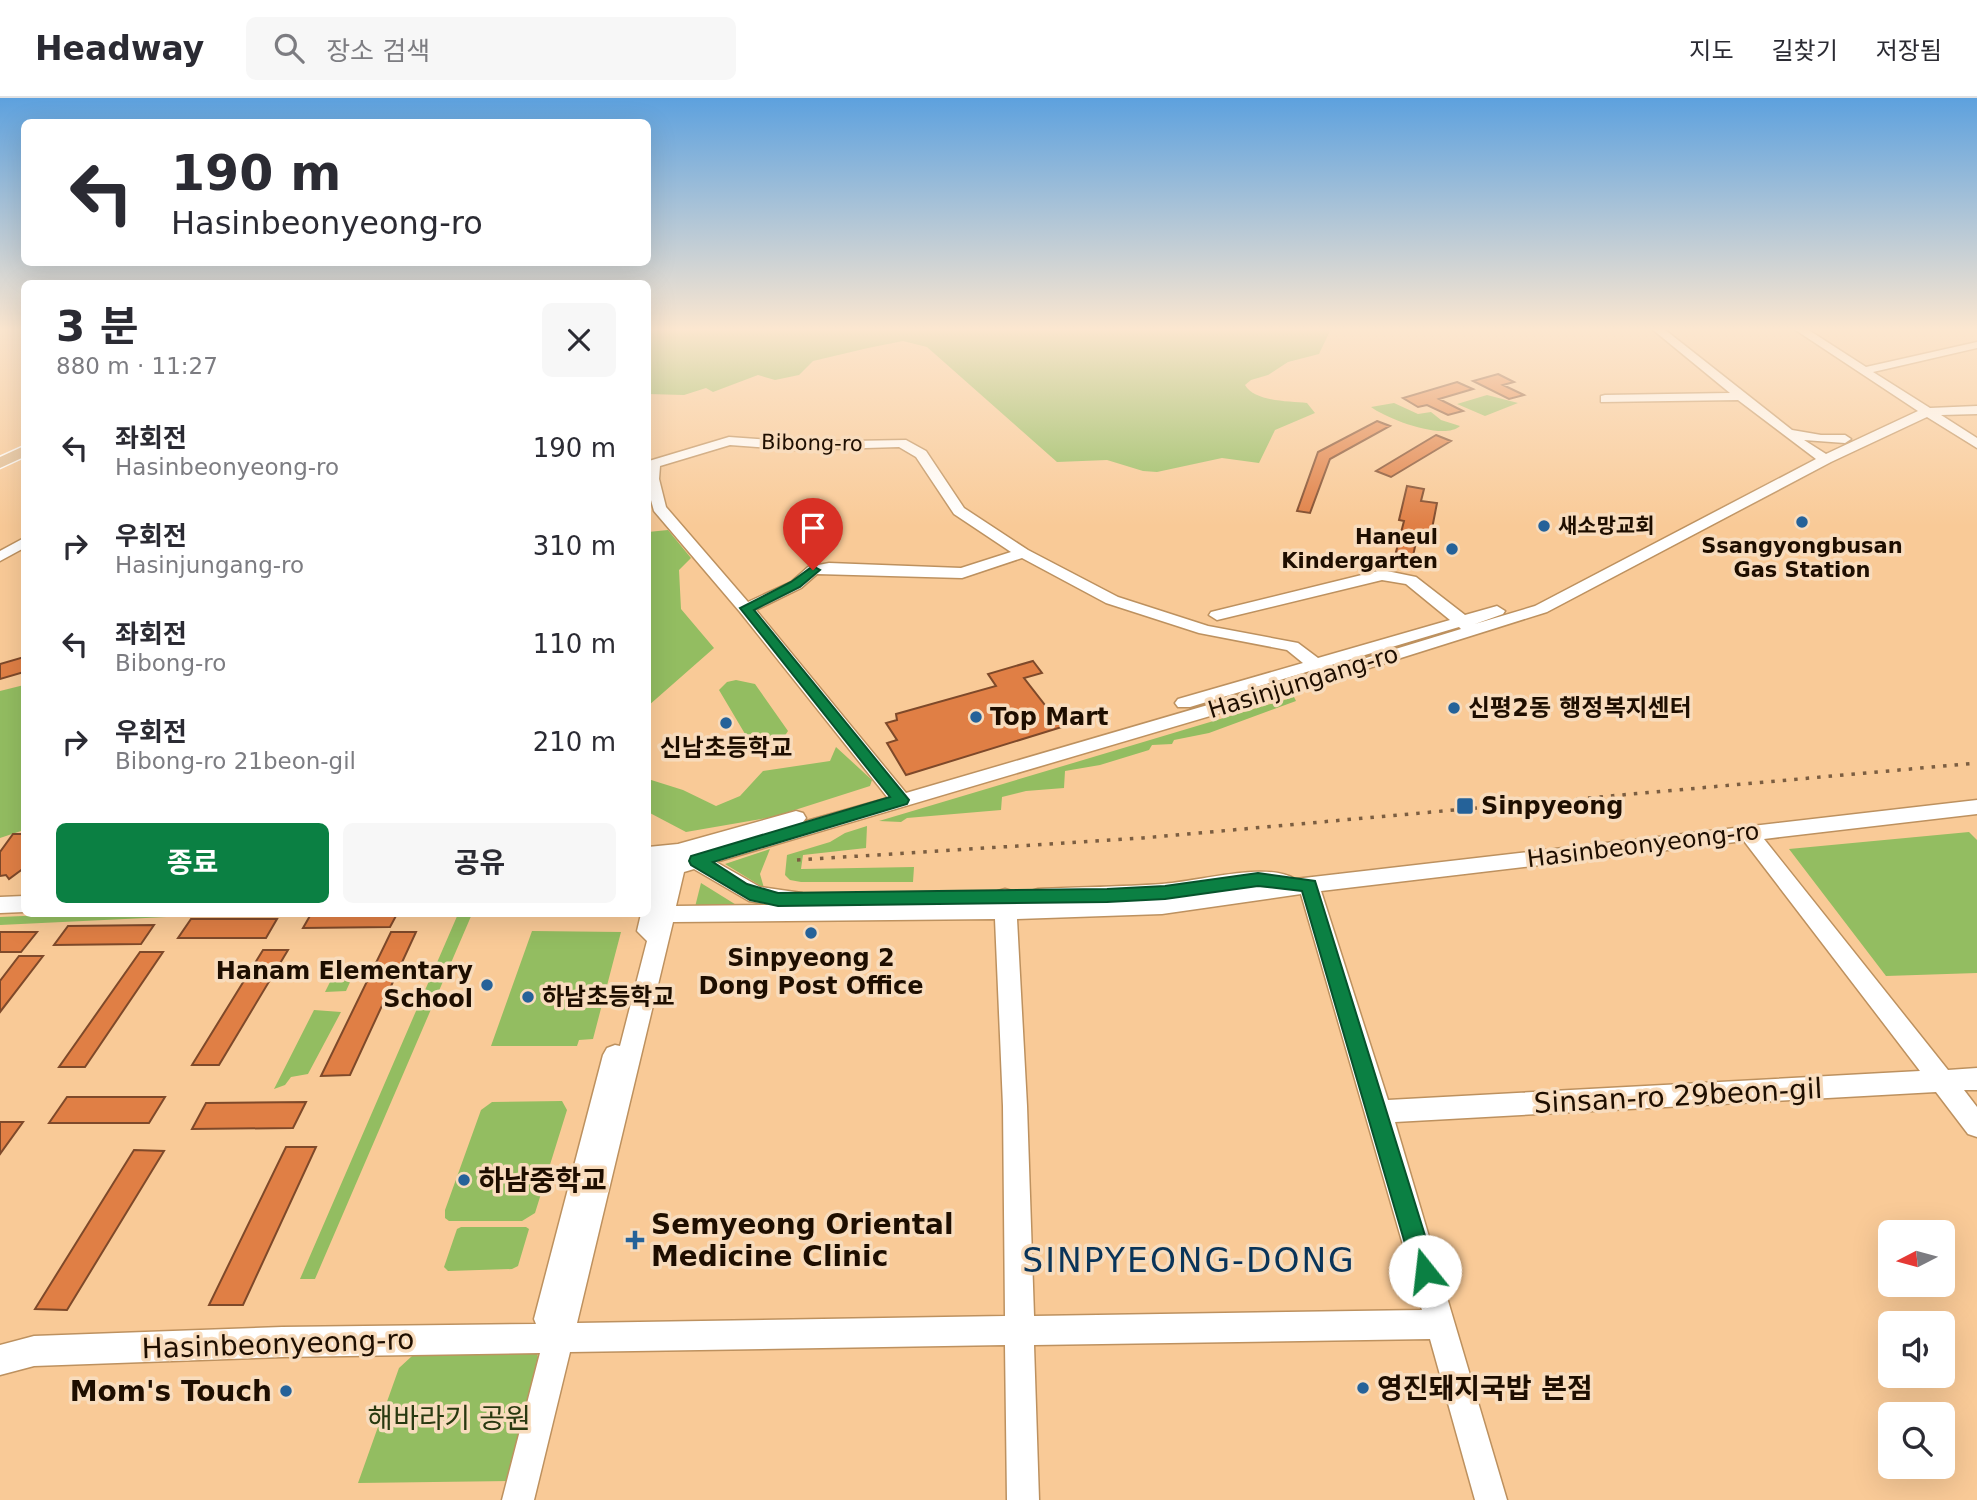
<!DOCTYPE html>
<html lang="ko">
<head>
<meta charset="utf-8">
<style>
  body { margin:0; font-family:"DejaVu Sans","Noto Sans KR",sans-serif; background:#f7f7f7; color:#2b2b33; height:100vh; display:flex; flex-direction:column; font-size:26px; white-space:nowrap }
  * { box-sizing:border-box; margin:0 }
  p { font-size:23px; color:#7c7c81 }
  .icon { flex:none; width:38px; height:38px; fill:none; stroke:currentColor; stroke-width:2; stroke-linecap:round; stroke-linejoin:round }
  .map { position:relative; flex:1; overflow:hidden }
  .sheet { position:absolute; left:21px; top:182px; width:630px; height:637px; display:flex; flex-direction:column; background:#fff; border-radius:10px; box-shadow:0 7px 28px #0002 }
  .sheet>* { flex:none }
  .hud { position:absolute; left:21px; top:21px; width:630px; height:147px; border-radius:10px; box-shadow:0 7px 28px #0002; background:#fff; color:#2b2b33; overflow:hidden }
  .needle { width:46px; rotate:264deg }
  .fabs { position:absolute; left:1878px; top:1122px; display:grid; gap:14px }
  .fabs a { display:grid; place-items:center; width:77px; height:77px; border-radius:10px; background:#fff; box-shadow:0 7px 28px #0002; font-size:35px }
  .pin { position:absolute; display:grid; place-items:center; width:60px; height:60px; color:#fff; margin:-72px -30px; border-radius:50% 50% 50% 0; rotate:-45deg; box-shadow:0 0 7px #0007 }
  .pin .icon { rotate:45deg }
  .me { position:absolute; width:77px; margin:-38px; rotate:344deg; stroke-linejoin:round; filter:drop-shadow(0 0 5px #0008) }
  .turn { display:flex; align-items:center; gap:24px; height:147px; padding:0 35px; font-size:32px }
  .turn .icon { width:91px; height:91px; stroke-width:2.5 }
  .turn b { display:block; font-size:49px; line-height:60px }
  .round { display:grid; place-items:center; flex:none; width:74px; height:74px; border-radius:10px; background:#f7f7f7 }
  .head { display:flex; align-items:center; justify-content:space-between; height:119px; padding:0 35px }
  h1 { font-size:42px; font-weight:700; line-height:52px }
  .cta { display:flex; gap:14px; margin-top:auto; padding:14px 35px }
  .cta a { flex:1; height:80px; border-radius:10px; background:#0b8043; color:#fff; font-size:28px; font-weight:700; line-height:80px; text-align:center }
  .cta a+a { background:#f7f7f7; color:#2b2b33 }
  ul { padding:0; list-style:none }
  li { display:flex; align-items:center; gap:21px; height:98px; padding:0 35px }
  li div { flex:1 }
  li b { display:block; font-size:26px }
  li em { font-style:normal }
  header { display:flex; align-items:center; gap:42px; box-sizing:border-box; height:98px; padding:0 35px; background:#fff; border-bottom:2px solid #e1e1e2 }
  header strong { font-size:33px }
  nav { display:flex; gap:38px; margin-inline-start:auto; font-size:24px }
  .search { width:490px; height:63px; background:#f7f7f7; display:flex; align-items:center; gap:18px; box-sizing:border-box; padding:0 24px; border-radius:10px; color:#7c7c81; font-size:26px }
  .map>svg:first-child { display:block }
</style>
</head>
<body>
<header>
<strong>Headway</strong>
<div class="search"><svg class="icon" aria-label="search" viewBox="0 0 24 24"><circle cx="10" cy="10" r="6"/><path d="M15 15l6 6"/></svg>장소 검색</div>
<nav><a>지도</a><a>길찾기</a><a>저장됨</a></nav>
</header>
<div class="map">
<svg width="1977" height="1402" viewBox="0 0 1977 1402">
  <rect width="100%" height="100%" fill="#f9ca97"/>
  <!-- green -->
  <path fill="#93bd61" d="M648,231H1331L1319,256L1288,264L1268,277L1251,282L1245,287C1255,304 1289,303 1307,305L1315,315L1275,332L1259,365L1222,360L1157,374L1143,373L1107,362L1057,364L927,249L903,243L868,250L813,263L799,277L775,282L758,277L713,294L706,290L684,297L648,296Z
    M1487,297L1518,305L1485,318L1457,306Z
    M1394,305L1418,316L1431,314L1441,322L1460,328C1444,343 1387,321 1371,309Z
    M668,432L691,460L679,472L681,511L714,550L648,608V434Z
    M736,582L755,586L788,633L780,645L765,649L751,646L719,592L727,584Z
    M24,587V732L0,740V593Z
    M1294,599L1296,603L1209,635L1174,642L1172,646L1152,647L1149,652L1100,667L1065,673L1064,690L1026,693L1002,699L1001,712L907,720L901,724L879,723Z
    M836,649L872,682L870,688L773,719L686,734L648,714V681L683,692L716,708L740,698L763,673L830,663Z
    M867,728L866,750L803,757L801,771L914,769L913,784H801L790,782L785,777L787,757L830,744L845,735Z
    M1969,734L1977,742V875L1886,878L1789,751Z
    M770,751L760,776L764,790L725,766Z
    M701,785L738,808L695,809Z
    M69,816H229L0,827V819Z
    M458,816H472L315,1181H300Z
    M532,833L621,834L593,941L579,942L577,948H491Z
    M356,871L346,893L325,894L336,872Z
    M314,912L341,914L308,976L291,979L285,987L274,991Z
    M562,1003L567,1012L535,1115L522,1123H449L445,1120V1112L481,1012L492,1004Z
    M461,1129H526L529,1131L518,1168L512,1171L448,1173L444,1169L457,1131Z
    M537,1255L541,1272L512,1383L358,1385L399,1270L412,1258Z"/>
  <!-- building -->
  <path fill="#e07f45" stroke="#7e492a" stroke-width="2" d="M1498,276L1514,284L1503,287L1524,297L1509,301L1473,283Z
    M1457,284L1473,291L1439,301L1463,313L1448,317L1427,307L1418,309L1403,300Z
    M1377,323L1390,328L1330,361L1310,415L1297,413L1318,354Z
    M1436,337L1451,343L1391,379L1376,373Z
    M1407,388L1424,391L1421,403L1437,405L1429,446L1416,444L1413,458L1396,454L1404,423L1399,422Z
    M24,559V574L0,581V566Z
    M1033,563L1042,575L1024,580L1062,629L906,677L887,645L897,642L886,625L897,622L896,616L996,588L988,576Z
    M13,736H24V770L9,781L6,777L0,778V754Z
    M311,816H397L390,829L303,830Z
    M191,821H277L266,840H178Z
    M154,827L141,846L54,847L68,828Z
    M0,834H37L21,854H0Z
    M391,834H416L350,977L321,978Z
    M263,852H288L219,967H192Z
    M140,854H163L85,969H59Z
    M19,858H43L0,914V883Z
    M67,999H165L149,1025H49Z
    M306,1004L293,1030L192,1031L206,1005Z
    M0,1024H23L0,1056Z
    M286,1049H316L243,1207H209Z
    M134,1052L164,1053L67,1212L35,1211Z"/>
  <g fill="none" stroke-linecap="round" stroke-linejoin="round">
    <!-- minor casing -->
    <g stroke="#bd915f" stroke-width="3">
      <path id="minor" d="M1652,231H1664L1792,332L1821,337H1845L1851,341L1845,345L1804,342L1826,356L1918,313L1794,231H1807L1866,269L1977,244V250L1873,274L1930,310L1977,308V316L1941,317L1977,340V350L1927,319L1831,364L1547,514L1315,587L716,764L760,789L802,795L806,801L803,806L995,805L998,793L1005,791L1012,793L1016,804H1030L1027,799L1031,793L1038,791C1079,789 1121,789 1162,786C1197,784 1266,763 1295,781L1977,702V716L1764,741L1948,972L1977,970V992H1964L1977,1009V1039L1968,1036L1936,994L1395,1024L1507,1402H1475L1430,1241L1034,1247L1039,1402H1007L1005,1247L570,1254L534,1402H502L540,1255L282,1259L34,1268L0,1277V1247L34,1238L282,1229L536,1226L534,1221L603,957L607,950L615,947L620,948L647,843L637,833L641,816H648V749L678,746L796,713L803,715L806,720L803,724L888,700L740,514L654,413L648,391L649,363L729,339L797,344L906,342L926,353L964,410L1028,452L1118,499L1208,528L1298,545L1318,560L1450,522L1406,486L1382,482L1217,522L1209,517L1211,514L1382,472L1416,479L1465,517L1497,508L1505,513L1503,516L1475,526L1535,508L1816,361L1738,302L1601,304V298L1605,297L1730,295ZM730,347L797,352L899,349L916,359L954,416L1011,454L961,470L829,465L808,469L791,484L748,504L666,409L659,381L660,368ZM1022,460L1106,505L1199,535L1287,552L1303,565L1178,601L1175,605L1178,609H1190L1313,572L1317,575L906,695L756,512L801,490L817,476L962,480ZM1459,529L1461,531L1330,571L1328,568ZM1744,743L1920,973L1388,1002L1321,793ZM694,771L749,803L773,807L676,808L684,774ZM1301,796L1422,1212L1034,1218L1027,1008L1017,821L1162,816ZM995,821L1003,1008L1005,1218L577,1225L673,824Z
        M24,440V450L0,463V453Z
        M24,798V814L0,815V799Z"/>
    </g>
    <!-- major casing -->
    <g stroke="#fff" stroke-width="3">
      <path id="major" d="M24,348V359L0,370V359Z"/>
    </g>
    <!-- minor -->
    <use href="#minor" fill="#fff" fill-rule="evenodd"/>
    <!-- major -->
    <use href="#major" fill="#e1be94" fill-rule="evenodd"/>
    <!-- rail -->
    <path stroke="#7c5e41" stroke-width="3.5" stroke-dasharray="3.5 8" stroke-linecap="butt" d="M797,762L1143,740L1977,665"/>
  </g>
  <!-- sky -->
  <linearGradient id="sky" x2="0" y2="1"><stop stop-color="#5da1de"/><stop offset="0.54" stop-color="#fce7d0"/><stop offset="1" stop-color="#fce7d0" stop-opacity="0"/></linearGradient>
  <rect width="1977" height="428" fill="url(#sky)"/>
  <!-- route -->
  <path fill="#0b8043" stroke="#07532c" stroke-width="2" d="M813,468L820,472L800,489L754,512L909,702L907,706L713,764L747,786L778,795L1107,791L1165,788L1258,775L1315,783L1436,1173L1433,1182L1425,1185L1417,1182L1413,1173L1302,793L1258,788L1165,801L1107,804L778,808L750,802L691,767L689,763L691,758L890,699L740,510L791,484Z"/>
  <!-- markers -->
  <g fill="#256299" stroke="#f8dcbd" stroke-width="2.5">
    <circle cx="1802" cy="424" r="7"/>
    <circle cx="1544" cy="428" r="7"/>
    <circle cx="1452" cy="451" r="7"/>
    <circle cx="1454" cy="610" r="7"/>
    <circle cx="976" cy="619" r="7"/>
    <circle cx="726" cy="625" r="7"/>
    <rect x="1456" y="699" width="18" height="18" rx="3.5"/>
    <circle cx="811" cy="835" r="7"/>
    <circle cx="487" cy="887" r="7"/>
    <circle cx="528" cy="899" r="7"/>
    <circle cx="464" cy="1082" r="7"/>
    <path d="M631.5 1131.5h7v7h7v7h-7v7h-7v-7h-7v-7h7z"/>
    <circle cx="1363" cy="1290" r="7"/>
    <circle cx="286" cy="1293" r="7"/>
  </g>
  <g text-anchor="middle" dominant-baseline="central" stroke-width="7" stroke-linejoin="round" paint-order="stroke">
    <!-- far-street labels -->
    <g font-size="21" fill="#1e0e00" stroke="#f8dcbd">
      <text transform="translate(812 345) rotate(1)">Bibong-ro</text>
    </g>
    <!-- far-poi labels -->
    <g font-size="21" font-weight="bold" fill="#1e0e00" stroke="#f8dcbd" text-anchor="start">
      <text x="1558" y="428">새소망교회</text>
      <text x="1438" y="439" text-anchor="end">Haneul<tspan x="1438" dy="24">Kindergarten</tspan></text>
      <text x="1802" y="448" text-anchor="middle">Ssangyongbusan<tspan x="1802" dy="24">Gas Station</tspan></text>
    </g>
    <!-- street labels -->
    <g font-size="24" fill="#1e0e00" stroke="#f8dcbd">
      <text transform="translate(1303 584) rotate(-17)">Hasinjungang-ro</text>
      <text transform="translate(1643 747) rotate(-7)">Hasinbeonyeong-ro</text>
    </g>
    <!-- poi labels -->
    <g font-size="24" font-weight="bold" fill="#1e0e00" stroke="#f8dcbd" text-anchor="start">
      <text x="1468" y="610">신평2동 행정복지센터</text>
      <text x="990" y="619">Top Mart</text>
      <text x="726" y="650" text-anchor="middle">신남초등학교</text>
      <text x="1481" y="708">Sinpyeong</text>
      <text x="811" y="860" text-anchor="middle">Sinpyeong 2<tspan x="811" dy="28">Dong Post Office</tspan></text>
      <text x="473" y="873" text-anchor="end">Hanam Elementary<tspan x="473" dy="28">School</tspan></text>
      <text x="542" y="899">하남초등학교</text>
    </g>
    <!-- near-street labels -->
    <g font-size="28" fill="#1e0e00" stroke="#f8dcbd">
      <text transform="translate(1678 998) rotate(-3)">Sinsan-ro 29beon-gil</text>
      <text transform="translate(278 1246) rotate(-2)">Hasinbeonyeong-ro</text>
    </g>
    <!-- near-poi labels -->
    <g font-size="28" font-weight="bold" fill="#1e0e00" stroke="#f8dcbd" text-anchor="start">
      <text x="478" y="1082">하남중학교</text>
      <text x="651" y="1126">Semyeong Oriental<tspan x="651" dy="32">Medicine Clinic</tspan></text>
      <text x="1377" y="1290">영진돼지국밥 본점</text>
      <text x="272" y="1293" text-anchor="end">Mom's Touch</text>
    </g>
    <!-- near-park labels -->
    <g font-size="28" fill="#283910" stroke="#f8dcbd">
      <text x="449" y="1320">해바라기 공원</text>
    </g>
    <!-- near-quarter labels -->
    <g font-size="33" letter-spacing="2" fill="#093459" stroke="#f8dcbd">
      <text x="1189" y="1162">SINPYEONG-DONG</text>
    </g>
  </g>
</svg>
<div class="fabs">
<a><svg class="needle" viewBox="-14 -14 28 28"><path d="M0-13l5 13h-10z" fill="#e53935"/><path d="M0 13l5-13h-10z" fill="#7c7c81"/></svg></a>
<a><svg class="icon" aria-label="sound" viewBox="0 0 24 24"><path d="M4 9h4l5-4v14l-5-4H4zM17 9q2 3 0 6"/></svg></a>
<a><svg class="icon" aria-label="search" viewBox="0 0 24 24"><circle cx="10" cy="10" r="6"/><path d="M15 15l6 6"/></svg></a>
</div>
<div class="pin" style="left:813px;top:472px;background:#d93025"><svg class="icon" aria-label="arrive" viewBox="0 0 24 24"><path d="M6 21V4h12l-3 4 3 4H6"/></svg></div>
<svg class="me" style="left:1425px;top:1173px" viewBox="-20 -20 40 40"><circle r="19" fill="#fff"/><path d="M0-13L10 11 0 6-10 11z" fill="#0b8043"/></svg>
<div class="hud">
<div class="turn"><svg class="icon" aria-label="left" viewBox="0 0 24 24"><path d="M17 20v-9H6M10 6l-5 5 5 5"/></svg><div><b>190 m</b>Hasinbeonyeong-ro</div></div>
</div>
<section class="sheet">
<div class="head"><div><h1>3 분</h1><p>880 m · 11:27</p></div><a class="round"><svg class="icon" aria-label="close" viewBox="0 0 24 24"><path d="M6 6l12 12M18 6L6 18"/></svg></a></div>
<ul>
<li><svg class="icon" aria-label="left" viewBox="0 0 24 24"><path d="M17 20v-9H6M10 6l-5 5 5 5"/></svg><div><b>좌회전</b><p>Hasinbeonyeong-ro</p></div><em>190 m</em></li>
<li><svg class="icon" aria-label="right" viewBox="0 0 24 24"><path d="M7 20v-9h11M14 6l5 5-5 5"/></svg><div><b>우회전</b><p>Hasinjungang-ro</p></div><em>310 m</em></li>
<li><svg class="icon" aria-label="left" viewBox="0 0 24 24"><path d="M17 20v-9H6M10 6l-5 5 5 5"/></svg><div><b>좌회전</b><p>Bibong-ro</p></div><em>110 m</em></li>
<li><svg class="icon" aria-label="right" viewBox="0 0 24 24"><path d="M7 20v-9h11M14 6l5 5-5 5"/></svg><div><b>우회전</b><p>Bibong-ro 21beon-gil</p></div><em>210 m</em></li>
</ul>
<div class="cta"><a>종료</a><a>공유</a></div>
</section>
</div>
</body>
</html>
